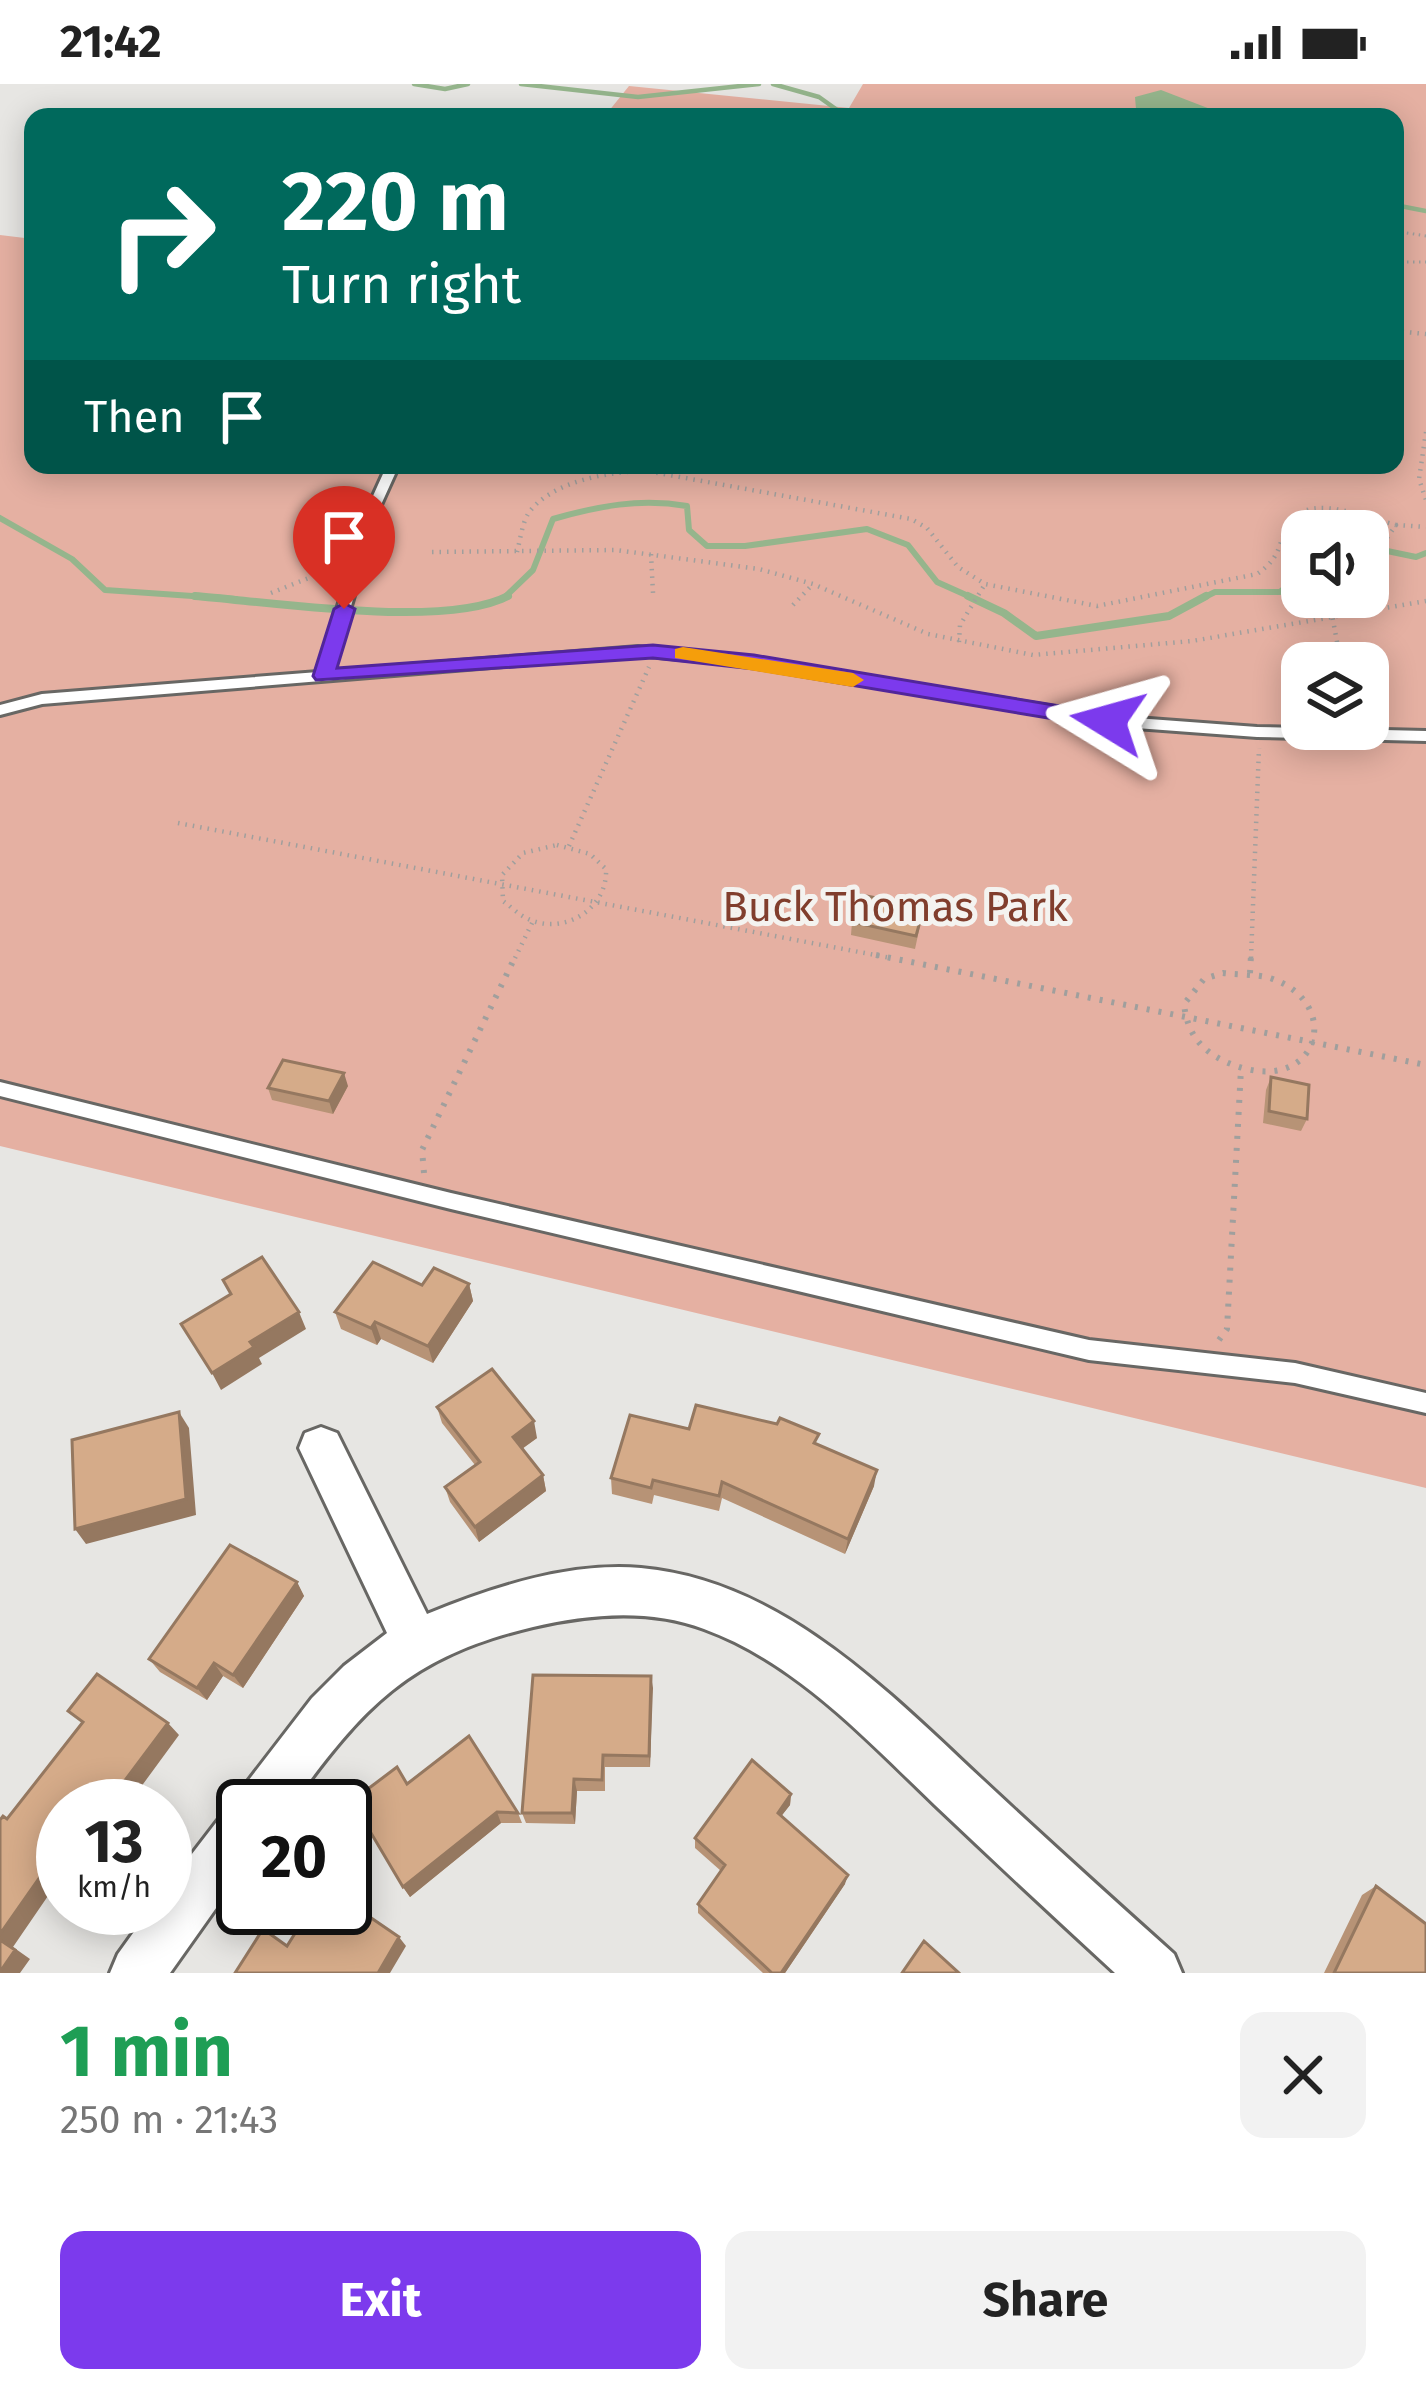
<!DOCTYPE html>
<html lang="en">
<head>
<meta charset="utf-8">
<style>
  body { margin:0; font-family:"Fira Sans",sans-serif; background:#f2f2f2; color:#222; height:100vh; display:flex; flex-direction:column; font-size:45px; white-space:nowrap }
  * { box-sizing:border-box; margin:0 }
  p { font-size:39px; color:#767676 }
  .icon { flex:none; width:66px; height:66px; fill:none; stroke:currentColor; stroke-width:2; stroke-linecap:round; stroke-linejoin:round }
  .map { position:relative; height:1889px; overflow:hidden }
  .panel { display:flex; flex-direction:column; background:#fff; flex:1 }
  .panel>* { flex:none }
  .top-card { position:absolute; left:24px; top:24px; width:1380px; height:366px; border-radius:24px; box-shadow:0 6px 30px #0003; background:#00695c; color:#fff; overflow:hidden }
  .controls { position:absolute; left:1281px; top:426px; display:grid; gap:24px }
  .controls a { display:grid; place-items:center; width:108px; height:108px; border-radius:24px; background:#fff; box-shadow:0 6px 30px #0003; font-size:60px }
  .speed { position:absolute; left:36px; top:1695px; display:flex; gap:24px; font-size:60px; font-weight:700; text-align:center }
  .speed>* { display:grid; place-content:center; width:156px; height:156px; border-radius:50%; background:#fff; box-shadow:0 6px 30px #0003; line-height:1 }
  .speed small { font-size:30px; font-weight:400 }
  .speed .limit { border:6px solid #111; border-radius:18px; background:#fff; color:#111 }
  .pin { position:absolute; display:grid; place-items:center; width:102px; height:102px; color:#fff; margin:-123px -51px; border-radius:50% 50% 50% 0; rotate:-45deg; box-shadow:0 0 12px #0007 }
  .pin .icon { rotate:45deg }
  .me { position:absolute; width:132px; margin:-66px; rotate:278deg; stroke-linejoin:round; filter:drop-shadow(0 0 9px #0008) }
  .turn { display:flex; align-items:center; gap:42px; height:252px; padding:0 60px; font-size:54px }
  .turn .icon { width:156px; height:156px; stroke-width:2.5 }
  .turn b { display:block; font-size:84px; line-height:102px }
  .then { display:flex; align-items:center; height:114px; padding:0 60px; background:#0003; gap:24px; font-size:45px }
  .round { display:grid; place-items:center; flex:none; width:126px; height:126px; border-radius:24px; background:#f2f2f2 }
  .summary { display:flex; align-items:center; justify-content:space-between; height:204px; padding:0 60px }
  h1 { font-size:72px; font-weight:700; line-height:90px; color:#1e9e55 }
  .action { display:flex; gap:24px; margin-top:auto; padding:24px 60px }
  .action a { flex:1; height:138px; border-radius:24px; background:#7c3aed; color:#fff; font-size:48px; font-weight:700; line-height:138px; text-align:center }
  .action a+a { background:#f2f2f2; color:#222 }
  .status { display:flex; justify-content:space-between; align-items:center; height:84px; padding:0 60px; background:#fff; direction:ltr }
  .status svg { height:33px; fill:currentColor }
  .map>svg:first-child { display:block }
</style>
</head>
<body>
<div class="status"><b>21:42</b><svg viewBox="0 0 49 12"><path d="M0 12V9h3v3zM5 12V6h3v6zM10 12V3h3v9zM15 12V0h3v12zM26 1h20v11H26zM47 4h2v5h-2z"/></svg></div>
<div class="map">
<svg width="1426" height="1889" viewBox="0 0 1426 1889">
  <rect width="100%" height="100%" fill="#e7e6e3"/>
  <!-- green -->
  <path fill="#e5b0a2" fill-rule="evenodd" d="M863,0H1426V1404L0,1062V151L33,155V381H1395V33H604L629,2L849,24ZM1302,447H1368V513H1302ZM1302,579H1368V645H1302Z"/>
  <!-- water -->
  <path fill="#95b58c" d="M1161,6L1231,33H1152L1136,25L1135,13Z"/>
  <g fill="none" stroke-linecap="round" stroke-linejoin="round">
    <!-- stream-far2 -->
    <path stroke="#95b58c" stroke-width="4.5" d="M414,0L445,5L468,0
      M521,0L638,13L759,0
      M773,0L819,13L847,33
      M1395,121L1426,127"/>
    <!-- stream-far1 -->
    <path stroke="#95b58c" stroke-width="6" d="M0,434L72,475L105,506L236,515
      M1368,463L1416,473L1426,469
      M503,515L533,486L553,435C598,422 640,414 687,422L689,446L707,462H745L867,445L908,461L937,498L975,515
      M1201,515L1215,508H1280L1302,489"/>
    <!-- stream -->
    <path stroke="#95b58c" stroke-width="8" d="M195,512C270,518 445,545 508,512
      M968,512L1004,529L1036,552L1169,532L1206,512"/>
    <!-- service casing -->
    <g stroke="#686764" stroke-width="6">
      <path id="service" d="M387,381H399L380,423L332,587L638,563L754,574L1109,632L1257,643L1426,647V657L1257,653L1109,642L754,582L638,571L42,620L0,631V621L42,610L318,588L368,423Z
        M0,998L451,1109L1089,1256L1295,1279L1426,1309V1329L1295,1299L1089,1276L451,1125L0,1012Z"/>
    </g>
    <!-- minor casing -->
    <g stroke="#686764" stroke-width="6">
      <path id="minor" d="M321,1343L337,1349L427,1530C493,1503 569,1478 641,1484C787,1497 896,1616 998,1710C1056,1764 1115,1817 1174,1870L1182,1889H1115C1054,1833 994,1777 935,1721C866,1655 795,1578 704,1545C649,1524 588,1530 533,1543C408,1573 364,1622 291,1722H243V1786L170,1889H110L118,1870L151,1824H165V1805L312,1614L344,1582L387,1549L299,1364L305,1349Z"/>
    </g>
    <!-- path-far2 -->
    <path stroke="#a09f9d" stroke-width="3" stroke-dasharray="1.5 4.5" stroke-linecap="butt" d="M1395,147L1426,152
      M1395,178H1426"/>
    <!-- path-far1 -->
    <path stroke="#a09f9d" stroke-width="4.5" stroke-dasharray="1.5 6" stroke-linecap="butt" d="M1395,247L1426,250
      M1426,348L1419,395L1426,416
      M1396,441L1426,443
      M432,468L616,466L759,485L813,500L928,550L1033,571L1192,557L1426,517
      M517,468C520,457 522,440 528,430C550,397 611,387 647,387L911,435L927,444L958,483L985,500L1097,522L1257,490C1285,471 1276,456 1293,435C1313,410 1371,435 1396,441L1368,481
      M311,469L334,484
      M651,470L653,509
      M271,509L334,484
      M1338,513L1332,531L1341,579
      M793,521L813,500
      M959,558L960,541L985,500
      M178,739L891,874
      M557,761L590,770L606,785C608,825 563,853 526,834C518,830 510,822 503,817L502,791L523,769Z
      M569,762L649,583
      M515,874L533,837
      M1251,874L1259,664"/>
    <!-- path -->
    <path stroke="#a09f9d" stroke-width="6" stroke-dasharray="3 9" stroke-linecap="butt" d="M876,871L1426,981
      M1223,889C1238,891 1256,890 1270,894C1347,919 1318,1018 1226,978C1200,966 1187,948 1184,920L1204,895Z
      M1250,889L1251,871
      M424,1089L422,1066L516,871
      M1219,1256L1227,1245L1241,985"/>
    <!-- service -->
    <use href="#service" fill="#fff" fill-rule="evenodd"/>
    <!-- minor -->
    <use href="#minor" fill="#fff" fill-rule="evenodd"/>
  </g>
  <!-- wall -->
  <path fill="#b79376" d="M924,823L915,865L851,851L852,838Z
    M1271,993L1307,1035L1301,1047L1263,1039L1266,1006Z
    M348,1002L333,1030L272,1016L268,1004Z
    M469,1200L473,1217L433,1279L381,1255L377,1261L341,1245L335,1228L422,1201Z
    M437,1323L537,1354L522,1365L543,1391L546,1407L479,1458L450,1418L445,1403L475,1381L442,1339Z
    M689,1345L817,1361L874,1402L845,1470L722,1414L719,1427L654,1411L652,1420L612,1410L611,1394Z
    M297,1498L304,1512L243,1604L223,1592L207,1616L160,1588L149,1575Z
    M651,1592L650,1683H605V1707H577L575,1740L526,1739L522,1729Z
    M407,1700L518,1729L522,1739H501L410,1813L403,1803Z
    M791,1710L790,1721L781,1732L845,1800L785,1889H763L698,1829V1820L721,1787L695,1764V1754Z
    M1376,1802L1426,1889H1324L1362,1811Z"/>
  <!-- shaded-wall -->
  <path fill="#957860" d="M344,989L348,1002L333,1030L329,1017Z
    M469,1200L473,1217L433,1279L428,1262Z
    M299,1228L306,1245L259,1274L262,1280L221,1306L212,1289L250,1258Z
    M375,1238L381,1255L377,1261L371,1244Z
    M179,1328L189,1344L196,1431L86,1460L75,1445Z
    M534,1337L537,1354L516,1369L513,1353Z
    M877,1386L874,1402L845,1470L848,1455Z
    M543,1391L546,1407L479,1458L475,1443Z
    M297,1498L304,1512L243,1604L233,1591Z
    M214,1579L223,1592L207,1616L197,1604Z
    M651,1592L653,1604L650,1683L649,1672Z
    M168,1639L179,1651L127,1722L114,1711Z
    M574,1695L577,1707L575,1740L572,1729Z
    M791,1710L790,1721L776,1739L778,1729Z
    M497,1728L501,1739L410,1813L403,1803Z
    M63,1760V1790L13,1863L30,1875L20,1889H0V1850Z
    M848,1791L845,1800L785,1889H781Z
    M399,1853L406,1862L390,1889H378Z"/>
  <!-- building -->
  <path fill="#d5ab89" stroke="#957860" stroke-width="3" d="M861,811L924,823L916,852L852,838Z
    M283,976L344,989L329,1017L268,1004Z
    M1271,993L1309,1001L1307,1035L1269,1027Z
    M262,1173L299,1228L250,1258L254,1263L212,1289L181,1240L231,1210L223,1196Z
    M373,1178L422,1201L434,1184L469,1200L428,1262L375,1238L371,1244L335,1228Z
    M492,1285L534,1337L513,1353L543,1391L475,1443L445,1403L480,1378L437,1323Z
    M696,1321L777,1340L780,1334L819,1350L814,1359L877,1386L848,1455L722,1398L719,1412L653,1396L651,1404L611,1394L630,1331L689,1345Z
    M179,1328L186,1415L75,1445L72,1356Z
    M230,1461L297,1498L233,1591L214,1579L197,1604L149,1575Z
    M97,1590L168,1639L114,1711L128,1722H63V1760L0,1850V1736L3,1732L7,1735L83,1638L68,1627Z
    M533,1591L651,1592L649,1672L603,1671L602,1696L574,1695L572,1729H522Z
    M469,1652L518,1729L497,1728L403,1803L352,1717L397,1683L407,1700Z
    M752,1676L791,1710L778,1729L848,1791L781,1889H772L698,1820L725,1781L695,1754Z
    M1376,1802L1426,1840V1889H1334Z
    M345,1816L399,1853L378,1889H235L263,1845L287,1862L311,1824H345Z
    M0,1856L15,1866L0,1888Z
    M924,1857L959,1889H902Z"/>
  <!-- route -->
  <path fill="#7c3aed" stroke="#51269a" stroke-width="3" d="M344,519L355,525L337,584L653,561L754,571L1108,630L1120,637L1108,644L754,585L653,574L316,596L313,592L334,525Z"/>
  <!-- slow -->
  <path fill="#f59e0b" d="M683,563L853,589L864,596L853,603L675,574V565Z"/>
  <g text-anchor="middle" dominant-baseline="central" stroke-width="10" stroke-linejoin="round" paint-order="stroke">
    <!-- park labels -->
    <g font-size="42" fill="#813e2d" stroke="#f4f3f0">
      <text x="895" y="823">Buck Thomas Park</text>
    </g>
  </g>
</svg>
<div class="controls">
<a><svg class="icon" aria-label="sound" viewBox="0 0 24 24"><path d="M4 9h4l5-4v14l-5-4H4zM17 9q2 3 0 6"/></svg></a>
<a><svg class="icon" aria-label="layers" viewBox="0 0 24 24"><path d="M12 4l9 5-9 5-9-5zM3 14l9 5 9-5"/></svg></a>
</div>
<div class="speed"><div>13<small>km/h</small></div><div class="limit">20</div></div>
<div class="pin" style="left:344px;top:525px;background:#d93025"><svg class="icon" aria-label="arrive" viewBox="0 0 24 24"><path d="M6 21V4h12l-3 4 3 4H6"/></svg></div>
<svg class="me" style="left:1108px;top:637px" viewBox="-20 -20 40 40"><path d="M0-17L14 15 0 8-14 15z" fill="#7c3aed" stroke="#fff" stroke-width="4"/></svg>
<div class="top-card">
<div class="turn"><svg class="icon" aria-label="right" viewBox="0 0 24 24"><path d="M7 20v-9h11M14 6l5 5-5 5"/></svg><div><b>220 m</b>Turn right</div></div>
<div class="then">Then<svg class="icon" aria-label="arrive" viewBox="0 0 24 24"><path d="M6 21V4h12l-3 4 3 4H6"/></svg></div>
</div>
</div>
<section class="panel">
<div class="summary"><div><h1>1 min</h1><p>250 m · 21:43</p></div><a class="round"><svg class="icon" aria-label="close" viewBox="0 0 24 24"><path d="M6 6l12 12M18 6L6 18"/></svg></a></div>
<div class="action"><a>Exit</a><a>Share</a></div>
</section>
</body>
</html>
